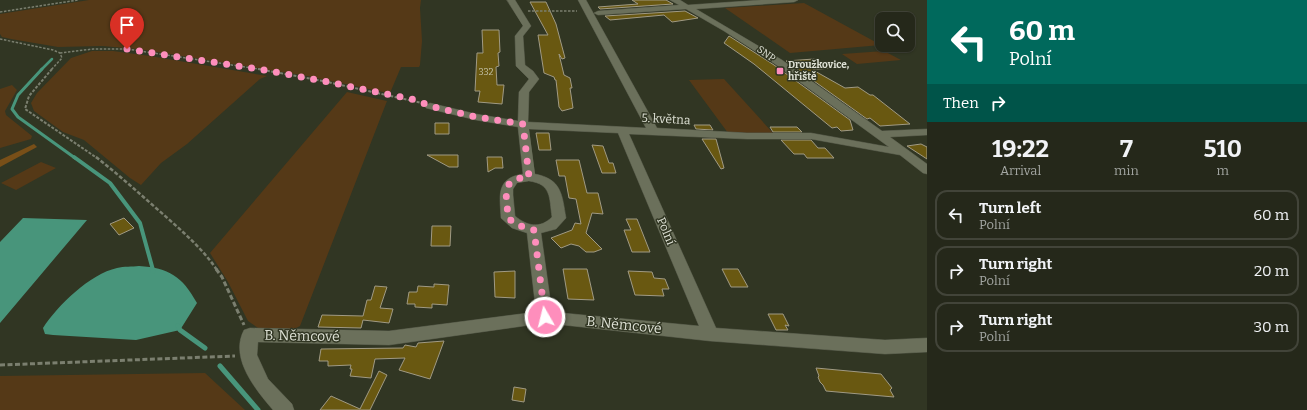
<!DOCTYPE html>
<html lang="en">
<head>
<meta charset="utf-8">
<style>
  body { margin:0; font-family:Bitter,serif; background:#2d3023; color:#f1f3f6; height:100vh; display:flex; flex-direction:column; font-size:15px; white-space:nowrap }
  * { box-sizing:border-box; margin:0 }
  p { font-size:13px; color:#a3a6a2 }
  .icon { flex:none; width:22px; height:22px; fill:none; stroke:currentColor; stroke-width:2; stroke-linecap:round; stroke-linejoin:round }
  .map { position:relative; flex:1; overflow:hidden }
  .drawer { display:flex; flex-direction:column; background:#25281a; width:380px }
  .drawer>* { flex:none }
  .guide { background:#00695c; color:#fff; overflow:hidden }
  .controls { position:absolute; left:875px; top:12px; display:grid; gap:8px }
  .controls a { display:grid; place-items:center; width:40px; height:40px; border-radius:8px; background:#25281a; box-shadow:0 1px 3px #0004,0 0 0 1px #424439; font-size:20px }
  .pin { position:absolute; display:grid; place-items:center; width:34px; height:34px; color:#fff; margin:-41px -17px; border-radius:50% 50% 50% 0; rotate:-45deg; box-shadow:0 0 4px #0007 }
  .pin .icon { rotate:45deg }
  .me { position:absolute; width:44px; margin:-22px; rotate:352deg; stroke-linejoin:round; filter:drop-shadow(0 0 3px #0008) }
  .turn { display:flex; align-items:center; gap:14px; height:84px; padding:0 16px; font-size:18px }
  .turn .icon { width:52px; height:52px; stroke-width:2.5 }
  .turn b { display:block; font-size:28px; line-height:34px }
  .then { display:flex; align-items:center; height:38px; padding:0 16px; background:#0003; gap:8px; font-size:15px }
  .eta { display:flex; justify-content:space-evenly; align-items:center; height:68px; text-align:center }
  .eta b { font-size:24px; font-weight:700; line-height:28px }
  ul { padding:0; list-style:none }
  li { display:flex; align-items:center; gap:12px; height:50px; margin:0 8px 6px; padding:0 8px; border:2px solid #424439; border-radius:12px }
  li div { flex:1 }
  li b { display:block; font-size:15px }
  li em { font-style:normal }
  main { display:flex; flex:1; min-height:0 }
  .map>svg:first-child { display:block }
</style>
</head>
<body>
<main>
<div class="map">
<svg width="927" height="410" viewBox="0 0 927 410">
  <rect width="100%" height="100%" fill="#313623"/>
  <!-- green -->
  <path fill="#553917" d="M89,0H421L420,8L422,41L420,65L419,67H401L390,93H388L307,76L138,49L102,46L58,47L11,39L2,37L0,34V14Z
    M804,3L881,45L790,53L725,8Z
    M92,51H113L150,56L267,76L260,79L187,144L161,163L141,185L130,178L84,140L63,132L34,111L31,103L37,93L71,58Z
    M884,51L901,60L857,64L842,54Z
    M724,79L773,133H728L689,80Z
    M12,85L17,90L5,111L6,115L32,136L31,139L0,148V89Z
    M347,92L387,101L300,326L294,329L258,328L248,321L228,282L210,253Z
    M41,162L56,168L16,190L1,183Z
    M205,373L245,410H0V376Z"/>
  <!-- forest -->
  <path fill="#784f18" d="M34,144L37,147L0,167V160Z"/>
  <!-- water -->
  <path fill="#48957b" d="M23,218L87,220L0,323V242Z
    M139,266C169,268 182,276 197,303L180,330L136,340L53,335L45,334L43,328C58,305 90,274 117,268C124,266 132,267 139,266Z"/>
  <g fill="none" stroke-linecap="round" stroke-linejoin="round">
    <!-- stream-far3 -->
    <path stroke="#48957b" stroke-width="2.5" d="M41,70L52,59"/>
    <!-- stream-far2 -->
    <path stroke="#48957b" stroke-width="3" d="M42,69L18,95L12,109L18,117L75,158"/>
    <!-- stream-far1 -->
    <path stroke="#48957b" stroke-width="4" d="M74,157L110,183L140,223L153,270"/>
    <!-- stream -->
    <path stroke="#48957b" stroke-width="5" d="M152,269L153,271
      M178,326L180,330L205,348
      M220,366L258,410"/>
  </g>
  <!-- building -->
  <path fill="#695811" stroke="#a09a84" d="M632,0H666L673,4L600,9L598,7L638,4Z
    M530,2H546L556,24L565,58L562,59L559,54L564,75L570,78L572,88H570L573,108L562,111L559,107L556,80H555L554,77L544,73L538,35H548Z
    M685,11L698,18L672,22L664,15L610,20L605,16Z
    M482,30H499L500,52L498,53L499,66L496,67L497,85H504L502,104L478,102L480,91H475L477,53H483Z
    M729,36L774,65L850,120L853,130L841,131L837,127L832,128L754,64L724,43Z
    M814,59L829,68L813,70L845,88L858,87L870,95H873L910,124L880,126L870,118L867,119L786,61Z
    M435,123H449V134H435Z
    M694,125H710L713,130L696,129Z
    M770,127H797L802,132H773Z
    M536,133H549L551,150H539Z
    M702,139H716L724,168L721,169Z
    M781,140H811L818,148H825L834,158H807L804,154H794Z
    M921,144L927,147V159L907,146Z
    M592,145L603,146L609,163H613L616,173H602Z
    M427,155H458V167H449Z
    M487,157H502L503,168H495L488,172Z
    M556,160H579L587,193H598L603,214L592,213L586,233L602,249L594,252H586L579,246L571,244L561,248L551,238L572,230L575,223L581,224L576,199L569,198L565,176H559Z
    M124,218L134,228L119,235L110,224Z
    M626,219H637L650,252H632L624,230H631Z
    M432,226H451L450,246H431Z
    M563,269H587L594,300L568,299Z
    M722,269H738L748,287H731Z
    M515,271V298L495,297L494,272Z
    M628,271L652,272L654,278L665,279L669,289H662L664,296L635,295Z
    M434,284L449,285L447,305L432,304V308L415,307V304H407L409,292H417L418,286L434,287Z
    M375,286L387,287L380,308L393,309L389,323L363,320L361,328L318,327L322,315L363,316L367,300H371Z
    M768,314H783L789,326L785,325L788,330H776Z
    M444,341L430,379L399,370L405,358L375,359L371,378L350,376L352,369H350L351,365L328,366V361H319L321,349L403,348L405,345L416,347L418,343Z
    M816,368L881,374L892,388L890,390L894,397L826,391L823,385L820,382L818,377L819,376Z
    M379,371L387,375L370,410H320L331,396L360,409Z
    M514,387L526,389L524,402L512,400Z"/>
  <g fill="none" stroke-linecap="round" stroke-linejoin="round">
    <!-- minor casing -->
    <g stroke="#505444" stroke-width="1">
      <path id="minor" d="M507,0H515L531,26L523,36L525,65L533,71L539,79L529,92L528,122L646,128L578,0H586L657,128L747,133H811L889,147L775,64L724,31L686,9L598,15L594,13L598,11L679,5L670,0H680L688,5L761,0H798L794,2L696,9L782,60L882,131L927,129V135L890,137L927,164V174L923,173L900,155L811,139H747L629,134L716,328L885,340L927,338V352L885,354L710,341L545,323L389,345L258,342L257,355L268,379L292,404L294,410H273C256,390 229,358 244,330L250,328L389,331L536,312L527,233L512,228L501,218C500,197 495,178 523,174L518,127L476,120L426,108L425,106L430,103L476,114L518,121L519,92L529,79L516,66L515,36L523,26ZM529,129L618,133L699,326L552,312L541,233L556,229L566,218C562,195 562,179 535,174ZM529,181C552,184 549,198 552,217C540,229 527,226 515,216L513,195V189L517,183Z"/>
    </g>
    <!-- path-far3 -->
    <path stroke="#7b7f6f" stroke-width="1.5" stroke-dasharray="2.5 1.5" stroke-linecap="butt" d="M528,11H577
      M0,12L78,0
      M0,39L53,50L60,53L62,58L51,70
      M60,53L93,49H127L265,70"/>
    <!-- path-far2 -->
    <path stroke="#7b7f6f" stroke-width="2" stroke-dasharray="3 1.5" stroke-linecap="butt" d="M52,69L29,96L25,109L97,158
      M258,69L323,81L422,103"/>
    <!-- path-far1 -->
    <path stroke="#7b7f6f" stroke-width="2.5" stroke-dasharray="4 2" stroke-linecap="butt" d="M96,157C119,175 141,195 164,215C183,232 202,248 217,270"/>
    <!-- path -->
    <path stroke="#7b7f6f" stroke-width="3" stroke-dasharray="5 2.5" stroke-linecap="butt" d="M216,269L222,277L244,325
      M0,365L235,356"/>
    <!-- minor -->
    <use href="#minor" fill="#6b705b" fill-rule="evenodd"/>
  </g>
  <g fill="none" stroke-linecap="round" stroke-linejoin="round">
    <!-- route -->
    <path stroke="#fe8ebc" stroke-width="7" stroke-dasharray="0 12.6" d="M127,49L264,70L323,81L416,100L430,106L476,117L523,124L529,177C499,179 507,194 508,218L517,225L534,230L545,317"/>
  </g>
  <!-- markers -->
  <rect fill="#fe8ebc" stroke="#313623" stroke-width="1.5" x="776" y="67" width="8" height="8" rx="2"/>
  <g text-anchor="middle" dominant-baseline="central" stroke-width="3" stroke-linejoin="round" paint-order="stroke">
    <!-- far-number labels -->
    <g font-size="9" fill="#c1bfa4">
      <text x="486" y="72">332</text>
    </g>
    <!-- far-street labels -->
    <g font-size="10" fill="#dee1d5" stroke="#313623">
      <text transform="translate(766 54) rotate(35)">SNP</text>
    </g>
    <!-- far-poi labels -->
    <g font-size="10" font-weight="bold" fill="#dee1d5" stroke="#313623" text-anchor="start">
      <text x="788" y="65">Droužkovice,<tspan x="788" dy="12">hřiště</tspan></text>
    </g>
    <!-- street labels -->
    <g font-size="12" fill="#dee1d5" stroke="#313623">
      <text transform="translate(666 119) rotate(3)">5. května</text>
      <text transform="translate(666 231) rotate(67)">Polní</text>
    </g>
    <!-- near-street labels -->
    <g font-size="14" fill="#dee1d5" stroke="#313623">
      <text transform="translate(624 325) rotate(6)">B. Němcové</text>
      <text transform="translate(302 336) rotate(1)">B. Němcové</text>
    </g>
  </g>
</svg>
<div class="controls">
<a><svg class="icon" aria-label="search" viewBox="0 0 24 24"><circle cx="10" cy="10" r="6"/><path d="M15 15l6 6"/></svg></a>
</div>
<div class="pin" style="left:127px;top:49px;background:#d93025"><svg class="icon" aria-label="arrive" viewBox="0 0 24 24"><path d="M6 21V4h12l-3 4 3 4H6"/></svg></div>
<svg class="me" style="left:545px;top:317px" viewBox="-20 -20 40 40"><circle r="17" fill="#fe8ebc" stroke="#fff" stroke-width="3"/><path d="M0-11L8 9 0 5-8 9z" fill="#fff"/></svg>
</div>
<section class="drawer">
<div class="guide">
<div class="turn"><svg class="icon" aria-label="left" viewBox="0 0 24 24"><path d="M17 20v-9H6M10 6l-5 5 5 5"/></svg><div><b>60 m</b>Polní</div></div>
<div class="then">Then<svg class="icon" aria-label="right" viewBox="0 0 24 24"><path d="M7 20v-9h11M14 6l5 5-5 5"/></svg></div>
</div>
<div class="eta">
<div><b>19:22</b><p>Arrival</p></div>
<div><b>7</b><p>min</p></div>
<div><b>510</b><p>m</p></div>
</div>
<ul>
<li><svg class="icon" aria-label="left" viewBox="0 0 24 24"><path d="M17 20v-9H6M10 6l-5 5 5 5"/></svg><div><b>Turn left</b><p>Polní</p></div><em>60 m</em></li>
<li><svg class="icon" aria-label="right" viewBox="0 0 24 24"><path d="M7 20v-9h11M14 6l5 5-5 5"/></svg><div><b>Turn right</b><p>Polní</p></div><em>20 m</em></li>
<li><svg class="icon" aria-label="right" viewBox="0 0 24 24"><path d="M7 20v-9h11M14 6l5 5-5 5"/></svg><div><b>Turn right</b><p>Polní</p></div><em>30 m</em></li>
</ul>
</section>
</main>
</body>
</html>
